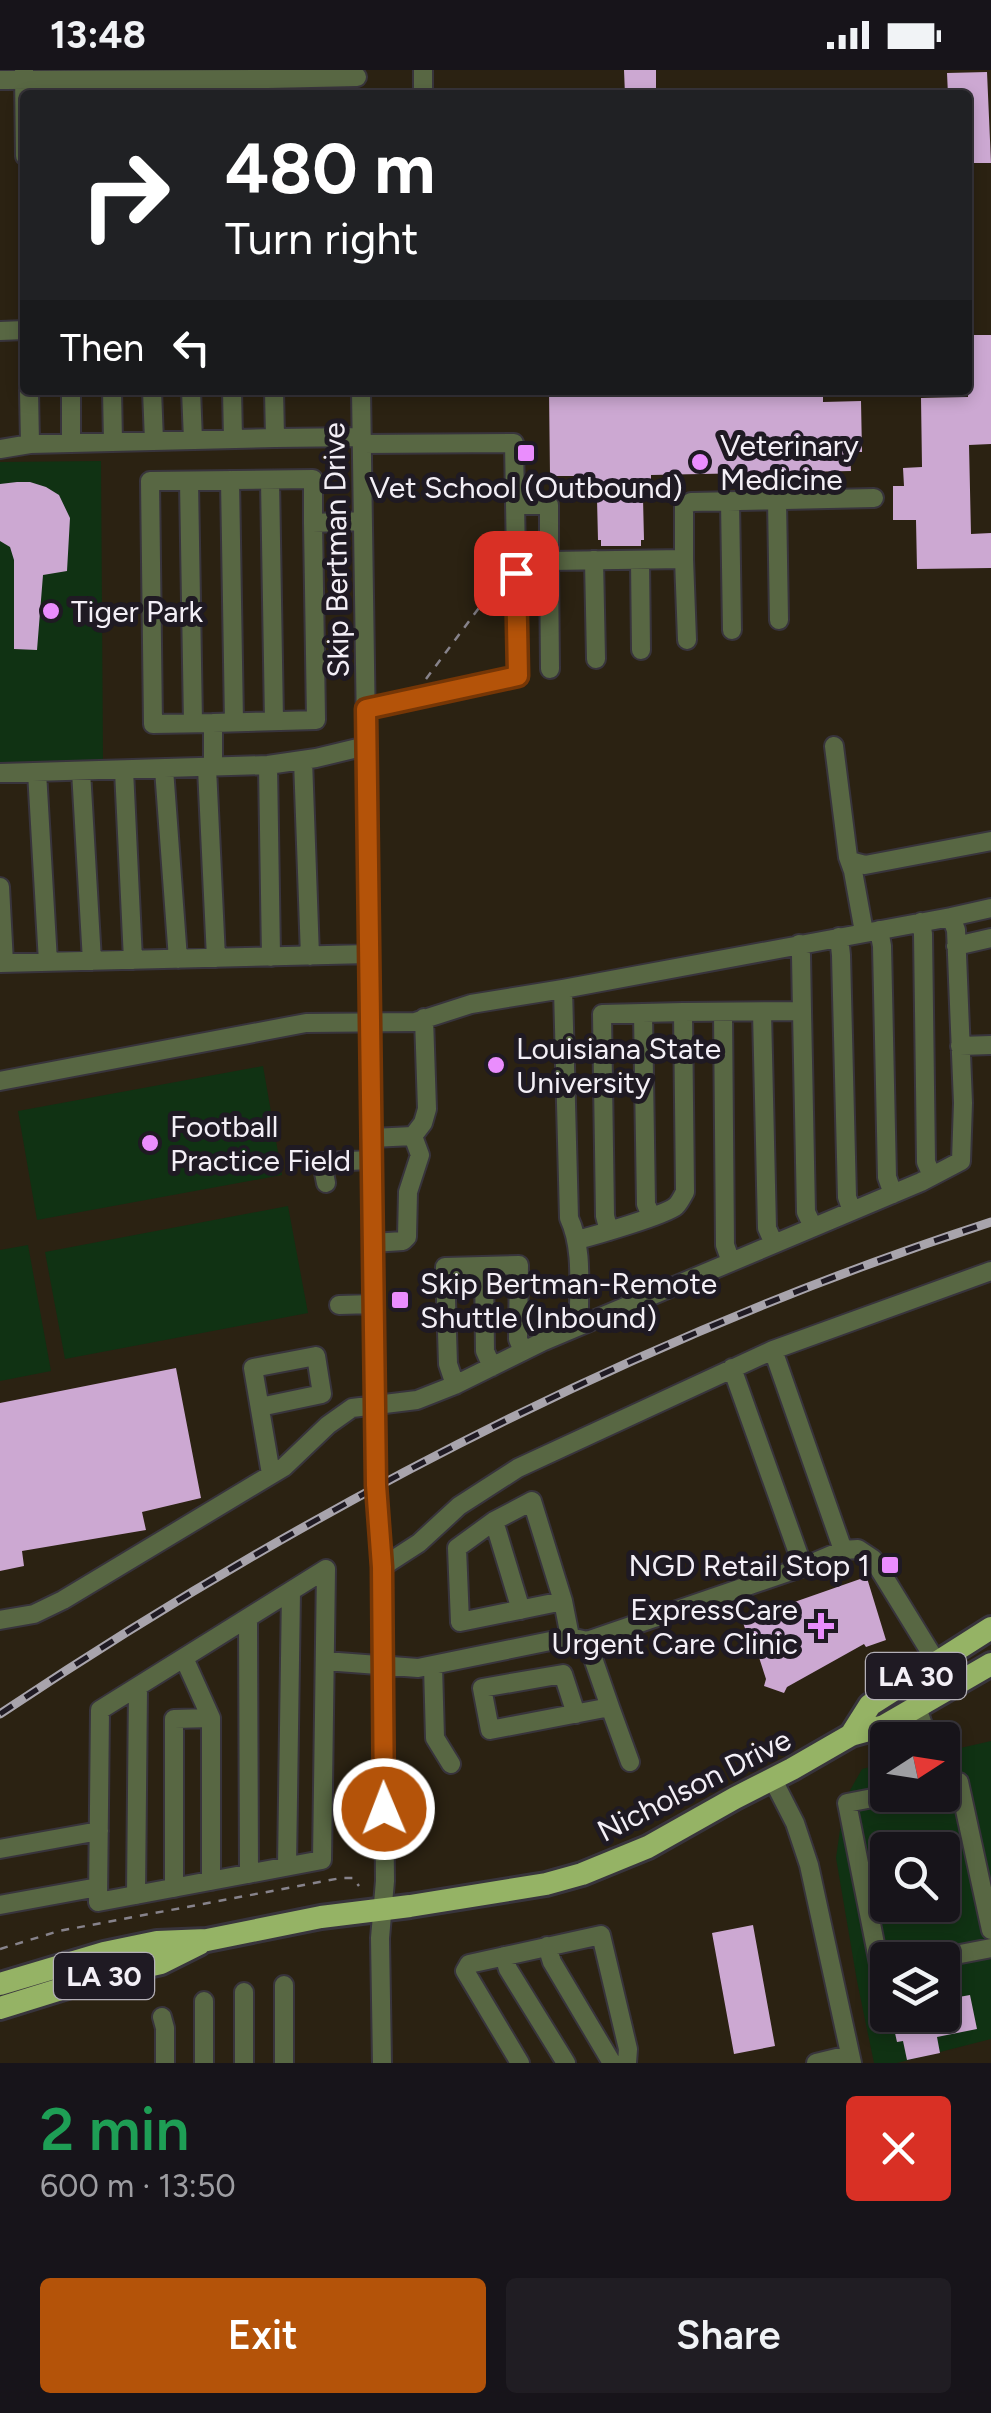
<!DOCTYPE html>
<html lang="en">
<head>
<meta charset="utf-8">
<style>
  body { margin:0; font-family:Figtree,sans-serif; background:#201d23; color:#f1f3f6; height:100vh; display:flex; flex-direction:column; font-size:38px; white-space:nowrap }
  * { box-sizing:border-box; margin:0 }
  p { font-size:32px; color:#9e9ea2 }
  .icon { flex:none; width:55px; height:55px; fill:none; stroke:currentColor; stroke-width:2; stroke-linecap:round; stroke-linejoin:round }
  .map { position:relative; height:1993px; overflow:hidden }
  .panel { display:flex; flex-direction:column; background:#17141a; flex:1 }
  .panel>* { flex:none }
  .guide { position:absolute; left:20px; top:20px; width:952px; height:305px; border-radius:10px; box-shadow:0 5px 15px #0003,0 0 0 2px #363339; background:#202124; color:#fff; overflow:hidden }
  .needle { width:65px; rotate:78deg }
  .controls { position:absolute; left:870px; top:1652px; display:grid; gap:20px }
  .controls a { display:grid; place-items:center; width:90px; height:90px; border-radius:10px; background:#17141a; box-shadow:0 5px 15px #0003,0 0 0 2px #363339; font-size:50px }
  .pin { position:absolute; display:grid; place-items:center; width:85px; height:85px; color:#fff; margin:-42px; border-radius:20px; box-shadow:0 5px 15px #0006 }
  .me { position:absolute; width:110px; margin:-55px; rotate:359deg; stroke-linejoin:round; filter:drop-shadow(0 0 8px #0008) }
  .turn { display:flex; align-items:center; gap:35px; height:210px; padding:0 40px; font-size:45px }
  .turn .icon { width:130px; height:130px; stroke-width:2.5 }
  .turn b { display:block; font-size:70px; line-height:85px }
  .then { display:flex; align-items:center; height:95px; padding:0 40px; background:#0003; gap:20px; font-size:38px }
  .round { display:grid; place-items:center; flex:none; width:105px; height:105px; border-radius:10px; background:#201d23 }
  .overview { display:flex; align-items:center; justify-content:space-between; height:170px; padding:0 40px }
  h1 { font-size:60px; font-weight:600; line-height:75px; color:#1e9e55 }
  .cta { display:flex; gap:20px; margin-top:auto; padding:20px 40px }
  .cta a { flex:1; height:115px; border-radius:10px; background:#b45309; color:#fff; font-size:40px; font-weight:600; line-height:115px; text-align:center }
  .cta a+a { background:#201d23; color:#f1f3f6 }
  .status { display:flex; justify-content:space-between; align-items:center; height:70px; padding:0 50px; background:#17141a; direction:ltr }
  .status svg { height:28px; fill:currentColor }
  .map>svg:first-child { display:block }
</style>
</head>
<body>
<div class="status"><b>13:48</b><svg viewBox="0 0 49 12"><path d="M0 12V9h3v3zM5 12V6h3v6zM10 12V3h3v9zM15 12V0h3v12zM26 1h20v11H26zM47 4h2v5h-2z"/></svg></div>
<div class="map">
<svg width="991" height="1993" viewBox="0 0 991 1993">
  <rect width="100%" height="100%" fill="#1f1a23"/>
  <!-- education -->
  <path fill="#2b2212" fill-rule="evenodd" d="M0,0H991V1993H0ZM25,25H968V320H25ZM888,1670H942V1725H888ZM888,1780H942V1835H888ZM888,1890H942V1945H888Z"/>
  <!-- green -->
  <path fill="#103213" fill-rule="evenodd" d="M101,391L103,691L0,693V392Z
    M263,996L282,1105L37,1150L18,1041Z
    M288,1136L308,1243L65,1289L45,1182Z
    M28,1175L51,1301L0,1311V1180Z
    M991,1671V1969L897,1993H874L857,1911L836,1788L844,1731L862,1699L887,1693L888,1725H942L943,1682ZM888,1780H942V1835H888ZM888,1890H942V1945H888Z"/>
  <!-- building -->
  <path fill="#cca8d2" d="M624,0H656V25H625Z
    M987,2L991,93H968V25H948L947,3Z
    M968,265H991V374L969,375L971,464L991,463V498L917,499L916,450H893V416H904L903,398L922,397L921,328L968,327Z
    M549,320H605V323L635,322V320H823V332L861,331L862,382H850L851,401L651,405V428H643L644,470H641V476H601V470H598L597,429H589V406H550Z
    M17,412H30L46,417L59,425L70,448L67,501L43,505L37,580L14,579V490L10,477L0,471V414Z
    M176,1298L201,1428L142,1442L146,1460L22,1481L24,1496L0,1501V1333Z
    M863,1508H867L886,1570L866,1577L864,1574L787,1617L784,1623L764,1616L766,1609L752,1566L748,1567L741,1547L761,1539L763,1543Z
    M753,1855L775,1976L734,1984L712,1863Z
    M970,1925L977,1959L937,1967L940,1983L907,1990L903,1971L897,1972L891,1945H942V1930Z"/>
  <g fill="none" stroke-linecap="round" stroke-linejoin="round">
    <!-- minor casing -->
    <g stroke="#38343c" stroke-width="22">
      <path id="minor" d="M423,0V25
        M24,2L25,86
        M0,10L267,9
        M267,25V9L357,7
        M0,261L25,260
        M29,320L30,374L275,368
        M71,320V373
        M112,320L113,372
        M152,320L154,371
        M191,320L193,370
        M232,320L233,369
        M274,320L275,368L362,367
        M361,320L377,1415L382,1497L385,1811L380,1868L382,1993
        M362,374L514,373L518,606L366,639
        M0,379L30,374
        M230,410L234,652
        M270,410L274,651
        M189,411L193,653
        M777,430L779,550
        M730,431L732,560
        M515,435H549V491L684,489V437L691,432L874,428
        M684,489L687,570
        M594,490L596,589
        M640,490L641,580
        M549,491L550,599
        M213,653L153,654L150,411L313,409V453
        M834,676L848,787L853,801L864,862
        M303,690L310,886
        M268,695L271,887
        M213,697V653L316,650L313,453L363,451
        M207,698L216,888
        M164,699L178,889
        M124,700L133,890
        M81,701L92,891
        M37,702L48,892
        M0,703L268,695L316,688L366,676
        M850,791L865,795L991,771
        M0,817L4,893
        M951,847L991,838
        M921,852L923,864L926,1092L932,1106
        M879,860L882,876L887,1107L893,1124
        M839,867L841,885L847,1127L852,1141
        M799,874L801,885L802,941
        M956,876L991,868
        M0,893L369,884
        M563,919L569,1148C584,1180 578,1221 579,1256
        M683,942L802,941L806,1142L813,1157
        M723,942L725,1175L731,1192
        M762,942L767,1158L774,1174
        M643,943L646,1134L651,1146
        M960,976L991,975
        M0,1011L306,953L415,952L471,934L563,919L951,847L956,860L963,1033L961,1091L921,1112L544,1271L455,1315L417,1330L352,1338L328,1355L284,1397L63,1530L34,1544L0,1550
        M372,1068L413,1066L423,1053L427,1039L424,948
        M326,1113L322,1092L372,1090
        M577,1170C593,1166 666,1145 676,1136C680,1132 682,1127 685,1122L683,942L602,944L605,1146L609,1161
        M373,1173L403,1171L407,1167L408,1122L420,1085L413,1066
        M484,1196L485,1281L492,1297
        M339,1235L374,1234
        M773,1280L843,1480L858,1479L873,1489L937,1593
        M732,1298L803,1497
        M455,1315L448,1294L445,1197L519,1195L518,1269L523,1281
        M260,1337L322,1324L316,1286L253,1298L271,1404
        M494,1451L521,1540
        M382,1497L419,1473L459,1436L518,1398L773,1280L991,1201
        M326,1499L322,1790L98,1832L100,1640Z
        M563,1531L460,1552L457,1478L494,1451L532,1431L563,1531L570,1567
        M248,1548L249,1804
        M184,1588L211,1648
        M325,1591L418,1598L570,1567L587,1571L803,1497L843,1480
        M433,1596L435,1668L451,1694
        M610,1637L630,1692
        M917,1637L928,1670
        M576,1644L563,1604L482,1618L490,1660L610,1637L587,1571
        M773,1710L795,1753L809,1795L852,1993
        M942,1715L959,1712L991,1860
        M0,1779L99,1761
        M287,1796L291,1521
        M174,1818V1649L211,1648V1811
        M136,1825L138,1617
        M0,1835L98,1817
        M547,1876L552,1892L612,1993
        M504,1886L508,1899L566,1993
        M929,1890L991,1878
        M888,1898L880,1899L847,1733L888,1725
        M162,1947L165,1958V1993
        M204,1993V1931
        M244,1993V1922
        M284,1993V1915
        M520,1993L465,1901L469,1894L601,1865L628,1979L627,1993
        M816,1993L849,1985"/>
    </g>
    <!-- major casing -->
    <g stroke="#38343c" stroke-width="28">
      <path id="major" d="M851,1665L870,1635L991,1558
        M0,1914L104,1883L157,1872L207,1870L321,1847L410,1836L546,1814L582,1804L648,1777L735,1728L792,1699L851,1665L884,1656L991,1594
        M0,1938L103,1906L161,1893L199,1874"/>
    </g>
    <!-- path -->
    <path stroke="#87838b" stroke-width="2.5" stroke-dasharray="8 8" stroke-linecap="butt" d="M426,609L499,511
      M0,1879L59,1861L341,1808H353L359,1816"/>
    <!-- minor -->
    <use href="#minor" stroke="#586743" stroke-width="18"/>
    <!-- major -->
    <use href="#major" stroke="#95b365" stroke-width="22"/>
    <!-- rail casing -->
    <g stroke="#a8a4ac" stroke-width="9">
      <path id="rail" d="M0,1644C307,1439 639,1266 991,1152"/>
    </g>
    <!-- rail -->
    <use href="#rail" stroke="#1f1a23" stroke-width="5" stroke-dasharray="15" stroke-linecap="butt"/>
  </g>
  <g fill="none" stroke-linecap="round" stroke-linejoin="round">
    <!-- route casing -->
    <g stroke="#753606" stroke-width="25">
      <path id="route" d="M384,1739L382,1497L376,1415L366,639L518,606L516,503"/>
    </g>
    <!-- route -->
    <use href="#route" stroke="#b45309" stroke-width="18"/>
  </g>
  <!-- markers -->
  <g fill="#ea8dfd" stroke="#1f1a23" stroke-width="4">
    <rect x="516" y="373" width="20" height="20" rx="5"/>
    <circle cx="700" cy="392" r="10"/>
    <circle cx="51" cy="541" r="10"/>
    <circle cx="496" cy="995" r="10"/>
    <circle cx="150" cy="1073" r="10"/>
    <rect x="390" y="1220" width="20" height="20" rx="5"/>
    <rect x="880" y="1485" width="20" height="20" rx="5"/>
    <path d="M816 1541h10v10h10v10h-10v10h-10v-10h-10v-10h10z"/>
  </g>
  <g text-anchor="middle" dominant-baseline="central" stroke-width="10" stroke-linejoin="round" paint-order="stroke">
    <!-- shield labels -->
    <g fill="#1f1a23" stroke="#b3afb7" stroke-width="2.5">
      <rect x="866" y="1583" width="100" height="46" rx="8"/>
      <rect x="54" y="1883" width="100" height="46" rx="8"/>
    </g>
    <g font-size="28" font-weight="bold" fill="#f3eff6">
      <text x="916" y="1606">LA 30</text>
      <text x="104" y="1906">LA 30</text>
    </g>
    <!-- poi labels -->
    <g font-size="30" fill="#f3eff6" stroke="#1f1a23" text-anchor="start">
      <text x="720" y="375">Veterinary<tspan x="720" dy="34">Medicine</tspan></text>
      <text x="526" y="417" text-anchor="middle">Vet School (Outbound)</text>
      <text x="71" y="541">Tiger Park</text>
      <text x="516" y="978">Louisiana State<tspan x="516" dy="34">University</tspan></text>
      <text x="170" y="1056">Football<tspan x="170" dy="34">Practice Field</tspan></text>
      <text x="420" y="1213">Skip Bertman-Remote<tspan x="420" dy="34">Shuttle (Inbound)</tspan></text>
      <text x="870" y="1495" text-anchor="end">NGD Retail Stop 1</text>
      <text x="798" y="1539" text-anchor="end">ExpressCare<tspan x="798" dy="34">Urgent Care Clinic</tspan></text>
    </g>
    <!-- street labels -->
    <g font-size="30" fill="#f3eff6" stroke="#1f1a23">
      <text transform="translate(336 480) rotate(-91)">Skip Bertman Drive</text>
      <text transform="translate(694 1715) rotate(-27)">Nicholson Drive</text>
    </g>
  </g>
</svg>
<div class="controls">
<a><svg class="needle" viewBox="-14 -14 28 28"><path d="M0-13l5 13h-10z" fill="#e53935"/><path d="M0 13l5-13h-10z" fill="#9e9ea2"/></svg></a>
<a><svg class="icon" aria-label="search" viewBox="0 0 24 24"><circle cx="10" cy="10" r="6"/><path d="M15 15l6 6"/></svg></a>
<a><svg class="icon" aria-label="layers" viewBox="0 0 24 24"><path d="M12 4l9 5-9 5-9-5zM3 14l9 5 9-5"/></svg></a>
</div>
<div class="pin" style="left:516px;top:503px;background:#d93025"><svg class="icon" aria-label="arrive" viewBox="0 0 24 24"><path d="M6 21V4h12l-3 4 3 4H6"/></svg></div>
<svg class="me" style="left:384px;top:1739px" viewBox="-20 -20 40 40"><circle r="17" fill="#b45309" stroke="#fff" stroke-width="3"/><path d="M0-11L8 9 0 5-8 9z" fill="#fff"/></svg>
<div class="guide">
<div class="turn"><svg class="icon" aria-label="right" viewBox="0 0 24 24"><path d="M7 20v-9h11M14 6l5 5-5 5"/></svg><div><b>480 m</b>Turn right</div></div>
<div class="then">Then<svg class="icon" aria-label="left" viewBox="0 0 24 24"><path d="M17 20v-9H6M10 6l-5 5 5 5"/></svg></div>
</div>
</div>
<section class="panel">
<div class="overview"><div><h1>2 min</h1><p>600 m · 13:50</p></div><a class="round" style="background:#d93025;color:#fff"><svg class="icon" aria-label="close" viewBox="0 0 24 24"><path d="M6 6l12 12M18 6L6 18"/></svg></a></div>
<div class="cta"><a>Exit</a><a>Share</a></div>
</section>
</body>
</html>
